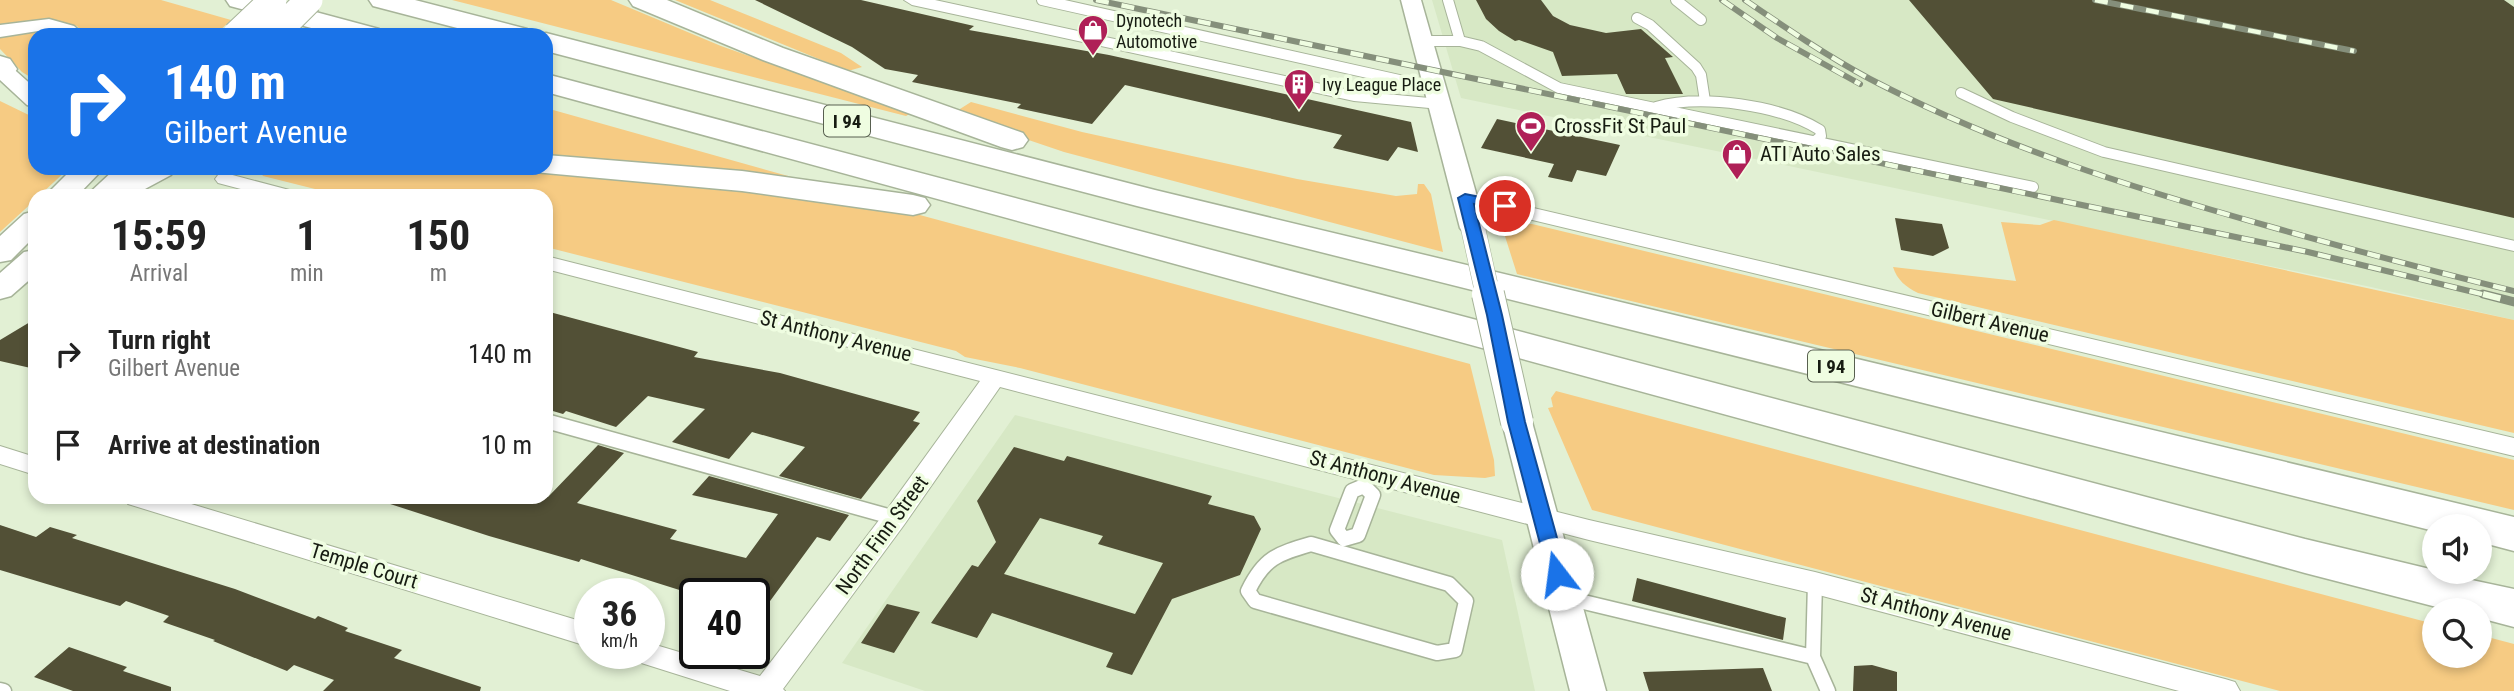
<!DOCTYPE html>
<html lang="en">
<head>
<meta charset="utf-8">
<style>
  body { margin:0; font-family:"Roboto Condensed",sans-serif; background:#f6f6f6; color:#222; height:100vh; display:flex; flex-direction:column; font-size:26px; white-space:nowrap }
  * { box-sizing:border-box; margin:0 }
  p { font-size:23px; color:#767676 }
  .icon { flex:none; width:38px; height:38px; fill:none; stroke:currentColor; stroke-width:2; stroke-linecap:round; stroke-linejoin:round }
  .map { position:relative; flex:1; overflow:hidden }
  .side { position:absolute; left:28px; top:189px; width:525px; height:315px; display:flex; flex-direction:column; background:#fff; border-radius:21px; box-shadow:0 4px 10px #0003 }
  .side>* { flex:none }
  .top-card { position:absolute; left:28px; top:28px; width:525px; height:147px; border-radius:21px; box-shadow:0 4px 10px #0003; background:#1a73e8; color:#fff; overflow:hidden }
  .buttons { position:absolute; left:2422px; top:514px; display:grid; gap:14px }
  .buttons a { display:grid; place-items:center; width:70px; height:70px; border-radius:50%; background:#fff; box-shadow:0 4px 10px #0003; font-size:35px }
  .speed { position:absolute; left:574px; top:578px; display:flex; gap:14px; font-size:35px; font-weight:700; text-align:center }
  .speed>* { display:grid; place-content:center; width:91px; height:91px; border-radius:50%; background:#fff; box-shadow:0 4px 10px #0003; line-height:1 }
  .speed small { font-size:18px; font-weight:400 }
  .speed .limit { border:4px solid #111; border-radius:10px; background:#fff; color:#111 }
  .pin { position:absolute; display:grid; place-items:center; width:60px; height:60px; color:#fff; margin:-30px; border:4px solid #fff; border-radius:50%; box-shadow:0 2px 7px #0007 }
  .me { position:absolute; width:77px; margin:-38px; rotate:345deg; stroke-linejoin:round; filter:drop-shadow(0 0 5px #0008) }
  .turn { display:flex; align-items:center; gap:24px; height:147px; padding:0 21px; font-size:32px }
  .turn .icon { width:91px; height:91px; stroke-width:2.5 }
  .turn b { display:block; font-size:49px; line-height:60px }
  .eta { display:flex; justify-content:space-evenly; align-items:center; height:119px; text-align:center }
  .eta b { font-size:42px; font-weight:700; line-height:49px }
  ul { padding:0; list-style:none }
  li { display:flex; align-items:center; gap:21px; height:91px; padding:0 21px }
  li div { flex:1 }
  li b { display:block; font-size:26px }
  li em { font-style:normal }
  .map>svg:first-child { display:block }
</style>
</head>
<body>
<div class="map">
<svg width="2514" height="691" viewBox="0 0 2514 691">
  <rect width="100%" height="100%" fill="#e2f0d4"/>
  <!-- built -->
  <path fill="#d7e8c5" d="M1432,0H2514V320L2371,287L1461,98Z
    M1015,415L1502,540L1535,691H925L842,663Z"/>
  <!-- green -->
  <path fill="#f6cb83" d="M0,0H161L231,20L215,35H84L77,26L52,21L0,26Z
    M452,0H611L721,46L911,113L906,116Z
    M675,0H710L841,53L862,67L848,71Z
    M31,31L59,35H35V80L22,72L0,49V35Z
    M0,101L35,118V168H69L39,196H35V200L0,232Z
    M971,102L1082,132L1297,179L1396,196L1417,194L1418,184H1424L1431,194L1443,252L1064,152L952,114Z
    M546,108L806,181L546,157Z
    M257,168H456L699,182L905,211L1470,364L1494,460L1495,476L1485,478L1434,475L1020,368L965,357L956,351L546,247V196H343L263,176Z
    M2054,220L2514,320V433L1918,293C1906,287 1897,280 1893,267L2016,281L2001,222L2040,225Z
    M1515,224H1532L2514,460V510L1517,274L1503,230Z
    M1556,391L2434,624V656H2480V635L2514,644V691H2280L1592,510L1548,408L1553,407L1551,398Z"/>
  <!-- building -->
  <path fill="#525036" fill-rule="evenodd" d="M755,0H861L974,26L969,30L1109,55L1411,122L1418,152L1398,147L1388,161L1333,148L1342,135L1125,85L1092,124L1017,108L1021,104L912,82L918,75L885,69L852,47Z
    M1476,0H1541L1553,16L1570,25L1606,33L1641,29L1673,57L1665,58L1683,94H1626L1617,74L1562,76L1553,52L1519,40L1515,41L1499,31L1486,19Z
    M1909,0H2504L2514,7V218L1993,99Z
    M1497,119L1620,145L1606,176L1577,170L1572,182L1548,177L1554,164L1481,148Z
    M1895,218L1942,224L1949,248L1933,256L1901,250Z
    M546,311L698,352L694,357L780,373L920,412L913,421L920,423L861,499L779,476L805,447L752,432L729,459L672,442L705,409L648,396L616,427L566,411L563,414L546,409Z
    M35,319V369L0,361V340Z
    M598,445L624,453L577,503L677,530L670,539L746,558L778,514L692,495L709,476L849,515L830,541L817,537L754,623V593H689L581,559L579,562L489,536L384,502L385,497H548Z
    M1014,447L1064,461L1067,456L1212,496L1208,504L1254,516L1261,529L1240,575L1172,599L1132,675L1106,667L1113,653L992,613L977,638L931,623L972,565L978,567L996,542L977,501ZM1040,518L1103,536L1098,544L1163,563L1135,614L1004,574Z
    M0,525L36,537L50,527L77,535L72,538L235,589L315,619L318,616L348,628L345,631L402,650L394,658L481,687L480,691H323L334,680L294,665L287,671L213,641L215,640L163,622L169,616L126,601L120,606L0,570Z
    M1637,578L1786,618L1783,640L1632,601Z
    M887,604L920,612L894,653L861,643Z
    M69,647L127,667L123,671L171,687V691H73L34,677Z
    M1872,665L1897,672V691H1853L1854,666Z
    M1763,668L1772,691H1649L1643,672Z"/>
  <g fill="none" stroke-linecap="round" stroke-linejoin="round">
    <!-- service-far1 casing -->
    <g stroke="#a7b499" stroke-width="12">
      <path id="service-far1" d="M1042,0L1435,88
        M1448,0L1460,41
        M1676,0L1701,20
        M1637,18L1650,25L1696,67L1701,75L1705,101
        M1422,41H1460L1481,46L1559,88L2033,187
        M1961,93L2012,117L2104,152L2514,246
        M1656,107C1701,94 1780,105 1820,130L1821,136L1814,142"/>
    </g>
    <!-- service casing -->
    <g stroke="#a7b499" stroke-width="17">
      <path id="service" d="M546,421L895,518
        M1344,539L1358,535L1373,495L1364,486
        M1344,539L1337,530L1352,491L1364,486
        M1311,544L1449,584L1466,601L1455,650L1437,653L1255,601L1248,591C1264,558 1277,554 1311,544Z
        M1815,583L1813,657L1828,691
        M1567,598L1813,657
        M0,690L4,691"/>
    </g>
    <!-- minor casing -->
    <g stroke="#a7b499" stroke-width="2">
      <path id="minor" d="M904,0H935L1354,91L1440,99L1449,104L1440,109L1354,101L912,5Z
        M225,173L297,192L300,196H267L218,183L215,179L218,175Z
        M1465,192L2514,438V456L1458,202L1455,198L1458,194Z
        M546,256L1589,520L1815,572L2225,679L2235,682L2240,691H2179L1815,594L1589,540L1000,387L904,525L783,689L785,691H730L635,661L631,653H649V643L760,676L886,511L980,381L546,269Z
        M0,446L35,457V475L0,464Z
        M124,497H168L590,624V647L128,504Z"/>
    </g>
    <!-- tertiary casing -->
    <g stroke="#a7b499" stroke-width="3">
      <path id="tertiary" d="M1401,0H1421L1486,228L1482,233L1473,236L1464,233L1460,228Z
        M49,19L74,26L84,35L38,31L0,37V25Z
        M0,63L8,64L35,88V107L27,105L0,80Z
        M1517,412L1528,415L1532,422L1606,691H1570L1502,422L1506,415Z"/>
    </g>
    <!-- secondary casing -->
    <g stroke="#a7b499" stroke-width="3">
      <path id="secondary" d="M73,168H104L77,196H45Z
        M116,168H147L118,196H86Z
        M35,211V236L11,260L0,262V236L24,214Z
        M35,250V275L11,296L0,299V273L24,252Z"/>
    </g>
    <!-- motorway casing -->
    <g stroke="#a7b499" stroke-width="3">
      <path id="motorway" d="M226,0H271L379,29L383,35H337L230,6Z
        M369,0H415L527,29L531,35H484L373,6Z
        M629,0H667L783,48L1023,133L1028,140L1023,147L1012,150L1001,147L763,60L633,6Z
        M546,33L1155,190L2514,517V551L2480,542V527H2434V531L1137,206L546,51V35H539Z
        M0,56L10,59L17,69L13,75L0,77Z
        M546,74L2305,539L2434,570V572L2514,589V627L2480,618V611H2452L2305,573L546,92Z
        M546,155L742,171L913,195L925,198L930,205L925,212L913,215L742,191L534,172L532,168H546Z
        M134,168H175L171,175L132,196H90L95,189Z"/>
    </g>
    <!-- service-far1 -->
    <use href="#service-far1" stroke="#fff" stroke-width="10"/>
    <!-- service -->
    <use href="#service" stroke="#fff" stroke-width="14"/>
    <!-- minor -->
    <use href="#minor" fill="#fff" fill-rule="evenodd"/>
    <!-- tertiary -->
    <use href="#tertiary" fill="#fff" fill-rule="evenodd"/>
    <!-- secondary -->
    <use href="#secondary" fill="#fff" fill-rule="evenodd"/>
    <!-- motorway -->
    <use href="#motorway" fill="#fff" fill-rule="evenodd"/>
    <!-- rail-far1 casing -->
    <g stroke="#858f7b" stroke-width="6">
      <path id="rail-far1" d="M1096,0L2308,252L2490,296
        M1722,0L1777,38L1860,84
        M1745,0C1786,28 1827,56 1870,79C1996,145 2132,188 2268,226C2350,249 2431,271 2514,291
        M2095,0L2354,51"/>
    </g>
    <!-- rail casing -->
    <g stroke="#858f7b" stroke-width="9">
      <path id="rail" d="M2483,294L2514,302"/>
    </g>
    <!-- rail-far1 -->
    <use href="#rail-far1" stroke="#effde1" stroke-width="4.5" stroke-dasharray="13" stroke-linecap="butt"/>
    <!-- rail -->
    <use href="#rail" stroke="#effde1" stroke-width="6" stroke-dasharray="18" stroke-linecap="butt"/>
    <!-- tertiary-bridge-far1 casing -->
    <g stroke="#a7b499" stroke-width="25" stroke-linecap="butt">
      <path id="tertiary-bridge-far1" d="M1473,228L1488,296"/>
    </g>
    <!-- tertiary-bridge casing -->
    <g stroke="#a7b499" stroke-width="34" stroke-linecap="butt">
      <path id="tertiary-bridge" d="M1488,294L1517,422"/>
    </g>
    <!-- secondary-bridge casing -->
    <g stroke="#a7b499" stroke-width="29" stroke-linecap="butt">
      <path id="secondary-bridge" d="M236,35L273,0
        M274,35L309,0"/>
    </g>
    <!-- tertiary-bridge-far1 -->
    <use href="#tertiary-bridge-far1" stroke="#fff" stroke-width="24"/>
    <!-- tertiary-bridge -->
    <use href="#tertiary-bridge" stroke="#fff" stroke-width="32"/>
    <!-- secondary-bridge -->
    <use href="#secondary-bridge" stroke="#fff" stroke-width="27"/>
  </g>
  <!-- route -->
  <path fill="#1a73e8" stroke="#114b97" stroke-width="2" d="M1465,194L1510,203L1512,206L1505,210L1474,204L1502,315L1525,422L1567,574L1564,579L1557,581L1550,579L1548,574L1508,422L1487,315L1458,198Z"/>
  <!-- icons -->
  <defs>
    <g id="shop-pin" transform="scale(1.575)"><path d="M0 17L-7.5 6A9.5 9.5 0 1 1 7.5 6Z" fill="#af2057" stroke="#effde1"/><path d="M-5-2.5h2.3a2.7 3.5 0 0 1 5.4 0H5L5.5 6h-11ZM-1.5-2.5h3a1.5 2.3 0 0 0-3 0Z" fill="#fff"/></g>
    <g id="building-pin" transform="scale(1.575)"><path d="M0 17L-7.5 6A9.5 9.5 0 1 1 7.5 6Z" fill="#af2057" stroke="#effde1"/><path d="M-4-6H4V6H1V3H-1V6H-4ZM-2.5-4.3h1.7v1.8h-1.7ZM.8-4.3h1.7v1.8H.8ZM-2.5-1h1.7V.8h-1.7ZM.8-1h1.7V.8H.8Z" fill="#fff"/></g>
    <g id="stadium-pin" transform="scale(1.575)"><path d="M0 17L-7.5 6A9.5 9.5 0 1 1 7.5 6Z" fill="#af2057" stroke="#effde1"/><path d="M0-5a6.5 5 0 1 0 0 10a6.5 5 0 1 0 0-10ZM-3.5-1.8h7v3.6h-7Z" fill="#fff"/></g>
  </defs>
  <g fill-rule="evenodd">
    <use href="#shop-pin" x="1093" y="30"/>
    <use href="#building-pin" x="1299" y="84"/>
    <use href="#stadium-pin" x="1531" y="126"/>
    <use href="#shop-pin" x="1737" y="154"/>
  </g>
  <g text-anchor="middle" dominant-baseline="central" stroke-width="7" stroke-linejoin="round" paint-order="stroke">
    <!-- far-poi labels -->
    <g font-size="18" fill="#171c12" stroke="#effde1" text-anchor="start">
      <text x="1116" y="20">Dynotech<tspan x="1116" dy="21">Automotive</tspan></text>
      <text x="1322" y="84">Ivy League Place</text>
    </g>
    <!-- shield labels -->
    <g fill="#effde1" stroke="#586050" stroke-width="2">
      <rect x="824" y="105.5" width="46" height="31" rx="5"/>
      <rect x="1808" y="350.5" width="46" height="31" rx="5"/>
    </g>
    <g font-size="19" font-weight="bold" fill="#171c12">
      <text x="847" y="121">I 94</text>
      <text x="1831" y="366">I 94</text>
    </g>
    <!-- poi labels -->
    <g font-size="21" fill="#171c12" stroke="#effde1" text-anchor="start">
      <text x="1554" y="126">CrossFit St Paul</text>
      <text x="1760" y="154">ATI Auto Sales</text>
    </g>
    <!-- street labels -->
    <g font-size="21" fill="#171c12" stroke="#effde1">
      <text transform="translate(1990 322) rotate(13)">Gilbert Avenue</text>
      <text transform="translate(836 336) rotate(14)">St Anthony Avenue</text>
      <text transform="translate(1385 477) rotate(15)">St Anthony Avenue</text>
      <text transform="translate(882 535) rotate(-54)">North Finn Street</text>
      <text transform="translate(364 566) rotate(17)">Temple Court</text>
      <text transform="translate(1936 614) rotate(15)">St Anthony Avenue</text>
    </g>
  </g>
</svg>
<div class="buttons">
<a><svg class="icon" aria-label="sound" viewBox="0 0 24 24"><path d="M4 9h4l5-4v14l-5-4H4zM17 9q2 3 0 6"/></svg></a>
<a><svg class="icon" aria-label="search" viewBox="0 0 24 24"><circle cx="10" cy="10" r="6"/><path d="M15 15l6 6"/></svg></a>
</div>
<div class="speed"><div>36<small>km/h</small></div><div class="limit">40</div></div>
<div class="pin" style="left:1505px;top:206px;background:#d93025"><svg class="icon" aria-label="arrive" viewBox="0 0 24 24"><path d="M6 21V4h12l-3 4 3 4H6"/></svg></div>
<svg class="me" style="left:1557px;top:574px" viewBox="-20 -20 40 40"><circle r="19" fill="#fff"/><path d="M0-13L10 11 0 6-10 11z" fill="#1a73e8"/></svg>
<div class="top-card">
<div class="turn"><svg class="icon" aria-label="right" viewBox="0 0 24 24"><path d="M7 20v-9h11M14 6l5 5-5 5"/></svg><div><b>140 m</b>Gilbert Avenue</div></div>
</div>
<section class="side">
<div class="eta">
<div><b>15:59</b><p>Arrival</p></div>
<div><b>1</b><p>min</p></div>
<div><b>150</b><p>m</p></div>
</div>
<ul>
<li><svg class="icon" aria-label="right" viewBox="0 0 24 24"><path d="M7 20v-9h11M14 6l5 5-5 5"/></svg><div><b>Turn right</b><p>Gilbert Avenue</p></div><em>140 m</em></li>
<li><svg class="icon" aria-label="arrive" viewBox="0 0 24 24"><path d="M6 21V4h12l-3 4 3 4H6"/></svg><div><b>Arrive at destination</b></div><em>10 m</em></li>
</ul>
</section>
</div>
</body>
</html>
